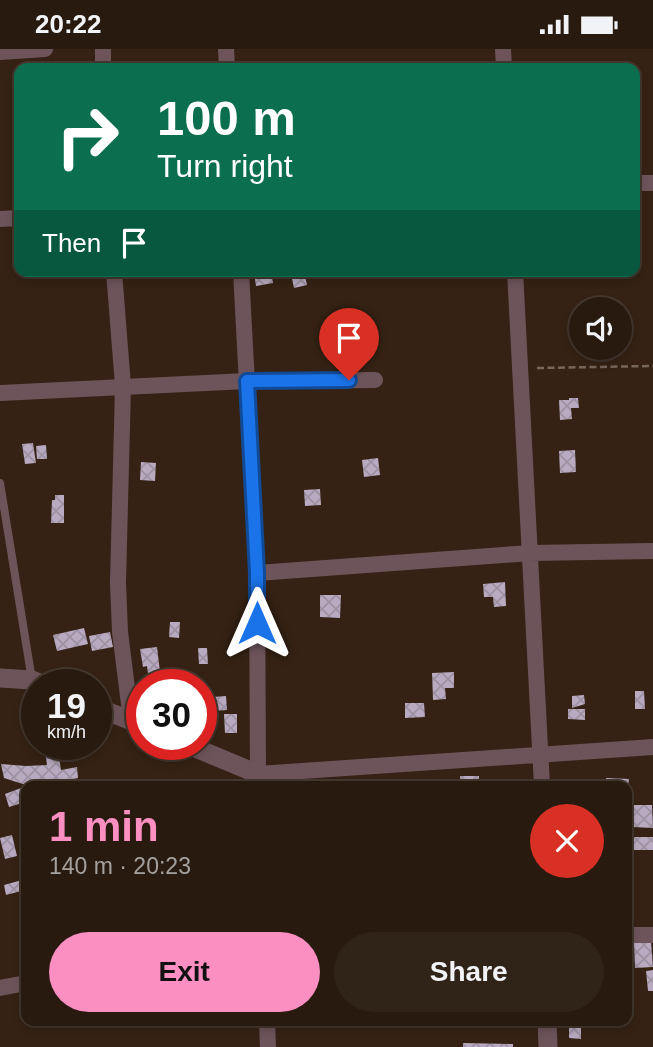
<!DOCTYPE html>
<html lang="en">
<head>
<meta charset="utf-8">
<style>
  body { margin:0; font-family:Arial,sans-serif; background:#302318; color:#f1f3f6; height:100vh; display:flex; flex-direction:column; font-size:26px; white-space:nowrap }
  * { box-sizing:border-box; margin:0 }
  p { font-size:23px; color:#a5a19e }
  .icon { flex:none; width:38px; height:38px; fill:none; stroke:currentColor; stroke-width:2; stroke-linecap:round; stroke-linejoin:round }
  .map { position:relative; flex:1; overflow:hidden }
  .details { position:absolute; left:21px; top:732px; width:611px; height:245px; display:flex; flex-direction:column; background:#281a0f; border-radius:14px; box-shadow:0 4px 10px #0003,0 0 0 2px #44382f }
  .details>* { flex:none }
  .guide { position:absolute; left:14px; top:14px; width:626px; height:214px; border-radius:14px; box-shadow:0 4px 10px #0003,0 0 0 2px #44382f; background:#0b6e4f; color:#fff; overflow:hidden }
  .fabs { position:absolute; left:569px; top:248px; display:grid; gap:14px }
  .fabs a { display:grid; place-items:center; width:63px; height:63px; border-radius:50%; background:#281a0f; box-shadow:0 4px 10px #0003,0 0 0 2px #44382f; font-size:35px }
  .speed { position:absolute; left:21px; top:620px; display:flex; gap:14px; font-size:35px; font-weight:700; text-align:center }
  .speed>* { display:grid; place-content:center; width:91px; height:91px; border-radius:50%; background:#281a0f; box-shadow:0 4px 10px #0003,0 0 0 2px #44382f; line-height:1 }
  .speed small { font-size:18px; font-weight:400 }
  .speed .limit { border:10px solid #d22; background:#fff; color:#111 }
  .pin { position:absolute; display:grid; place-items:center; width:60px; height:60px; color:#fff; margin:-72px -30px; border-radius:50% 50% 50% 0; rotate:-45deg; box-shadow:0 0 7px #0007 }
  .pin .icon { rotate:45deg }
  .me { position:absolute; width:77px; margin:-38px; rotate:0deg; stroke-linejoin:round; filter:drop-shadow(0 0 5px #0008) }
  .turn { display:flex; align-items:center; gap:24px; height:147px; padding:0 28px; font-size:32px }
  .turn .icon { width:91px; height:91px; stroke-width:2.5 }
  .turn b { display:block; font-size:49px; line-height:60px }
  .then { display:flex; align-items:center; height:66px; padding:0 28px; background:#0003; gap:14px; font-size:26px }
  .round { display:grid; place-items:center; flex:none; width:74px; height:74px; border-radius:37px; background:#302318 }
  .headline { display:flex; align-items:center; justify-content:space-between; height:119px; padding:0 28px }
  h1 { font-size:42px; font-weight:800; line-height:52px; color:#fc8fc2 }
  .action { display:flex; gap:14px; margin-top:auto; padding:14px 28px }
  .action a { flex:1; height:80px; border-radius:42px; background:#fc8fc2; color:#111; font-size:28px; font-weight:800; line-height:80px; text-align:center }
  .action a+a { background:#302318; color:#f1f3f6 }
  .status { display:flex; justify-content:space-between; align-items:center; height:49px; padding:0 35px; background:#281a0f; direction:ltr }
  .status svg { height:19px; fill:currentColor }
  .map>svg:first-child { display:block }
</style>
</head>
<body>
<div class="status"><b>20:22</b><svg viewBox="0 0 49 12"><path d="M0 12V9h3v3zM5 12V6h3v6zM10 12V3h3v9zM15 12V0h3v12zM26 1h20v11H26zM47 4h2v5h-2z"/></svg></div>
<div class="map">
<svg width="653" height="998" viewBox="0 0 653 998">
  <defs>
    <pattern id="building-cross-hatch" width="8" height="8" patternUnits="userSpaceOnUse" patternTransform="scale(1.75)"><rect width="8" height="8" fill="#b9aac1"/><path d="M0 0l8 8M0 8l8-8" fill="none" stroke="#9d91a2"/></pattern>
  </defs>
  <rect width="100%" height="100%" fill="#352214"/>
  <!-- building -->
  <path fill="url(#building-cross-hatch)" d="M271,222L273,234L256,237L254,224Z
    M304,222L307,236L294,239L291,225Z
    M569,349H578L579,359H571L572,370L560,371L559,351H569Z
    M33,394L36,414L25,415L22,395Z
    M46,396L47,410H37L36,397Z
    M575,401L576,423L560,424L559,402Z
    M378,409L380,426L364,428L362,411Z
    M141,413L156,414L155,432L140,431Z
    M320,440L321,456L305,457L304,441Z
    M55,446H64V474H51L52,451H55Z
    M505,533L506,557L494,558L493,548H484L483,535Z
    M320,546H341L340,569L320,568Z
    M170,573H180L179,589L169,588Z
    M84,579L88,595L57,602L53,586Z
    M110,583L113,598L92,602L89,587Z
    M157,598L160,623L148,625L147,617L143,618L140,600Z
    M198,599H207L208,615H199Z
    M454,623V639H445L446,650L433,651L432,624Z
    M635,642H644L645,660H635Z
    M584,646L585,655L572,659V647Z
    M226,647L227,661L214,662L213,648Z
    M405,654H424L425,668L405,669Z
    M568,660H585V671L568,670Z
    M224,665H237V684H225Z
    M45,702H58L61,721L77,718L78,729L62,732L61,737H29L4,729L1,715L26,717L47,716Z
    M460,727H479V737L460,735Z
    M606,729L629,730L628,737H606Z
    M21,739L25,753L9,758L5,745Z
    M631,756H652L653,779L632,778Z
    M12,786L17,807L5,810L0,789Z
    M631,788H653V801H631Z
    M22,831L25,841L6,846L4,836Z
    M651,893L653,918L635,919L634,894Z
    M653,921V942H648L646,922Z
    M569,975H581V990L569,989Z
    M463,994L513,995V998H463Z"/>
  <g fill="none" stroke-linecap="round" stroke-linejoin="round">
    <!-- path -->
    <path stroke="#77675a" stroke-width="2.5" stroke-dasharray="7 3.5" stroke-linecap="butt" d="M537,319L653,317"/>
    <!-- service -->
    <path stroke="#6d545b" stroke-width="8" d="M0,434L32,631"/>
    <!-- minor -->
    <path stroke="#6d545b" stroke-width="16" d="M103,0V19
      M226,0L227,19
      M503,0L504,19
      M0,3L45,0
      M635,134H653
      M0,170L19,169
      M114,222L123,337L118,534L120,583L130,663L128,671
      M241,222L257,524L258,725L653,698
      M515,222L542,737
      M0,344L247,332L375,331
      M257,524L530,504L653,502
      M626,886H653
      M0,939L26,934
      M267,971L268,998"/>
    <!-- tertiary -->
    <path stroke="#6d545b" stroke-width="19" d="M0,629L32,631L42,635
      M96,658L142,676
      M186,695L258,725V737
      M547,971L548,998"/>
  </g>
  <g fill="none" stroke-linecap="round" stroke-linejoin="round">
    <!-- route casing -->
    <g stroke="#114b97" stroke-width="18">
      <path id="route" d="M257,574V524L247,332L349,331"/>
    </g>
    <!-- route -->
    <use href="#route" stroke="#1a73e8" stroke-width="12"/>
  </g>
</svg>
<div class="fabs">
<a><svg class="icon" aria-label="sound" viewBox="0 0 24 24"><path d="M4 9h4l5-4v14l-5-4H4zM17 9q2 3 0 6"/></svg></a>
</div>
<div class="speed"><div>19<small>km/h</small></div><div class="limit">30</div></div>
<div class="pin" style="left:349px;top:331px;background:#d93025"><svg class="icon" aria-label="arrive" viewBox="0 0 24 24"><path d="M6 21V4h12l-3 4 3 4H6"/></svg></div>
<svg class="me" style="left:257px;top:574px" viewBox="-20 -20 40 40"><path d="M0-17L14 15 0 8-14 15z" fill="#1a73e8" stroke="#fff" stroke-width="4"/></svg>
<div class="guide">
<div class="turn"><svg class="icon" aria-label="right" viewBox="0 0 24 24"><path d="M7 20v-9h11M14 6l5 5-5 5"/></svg><div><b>100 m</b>Turn right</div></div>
<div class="then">Then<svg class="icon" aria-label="arrive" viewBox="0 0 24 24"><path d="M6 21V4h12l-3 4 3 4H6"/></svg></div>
</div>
<section class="details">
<div class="headline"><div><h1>1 min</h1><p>140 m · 20:23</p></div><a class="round" style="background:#d93025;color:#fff"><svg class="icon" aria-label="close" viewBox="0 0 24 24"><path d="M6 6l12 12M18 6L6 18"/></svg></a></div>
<div class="action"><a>Exit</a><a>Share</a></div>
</section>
</div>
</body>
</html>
